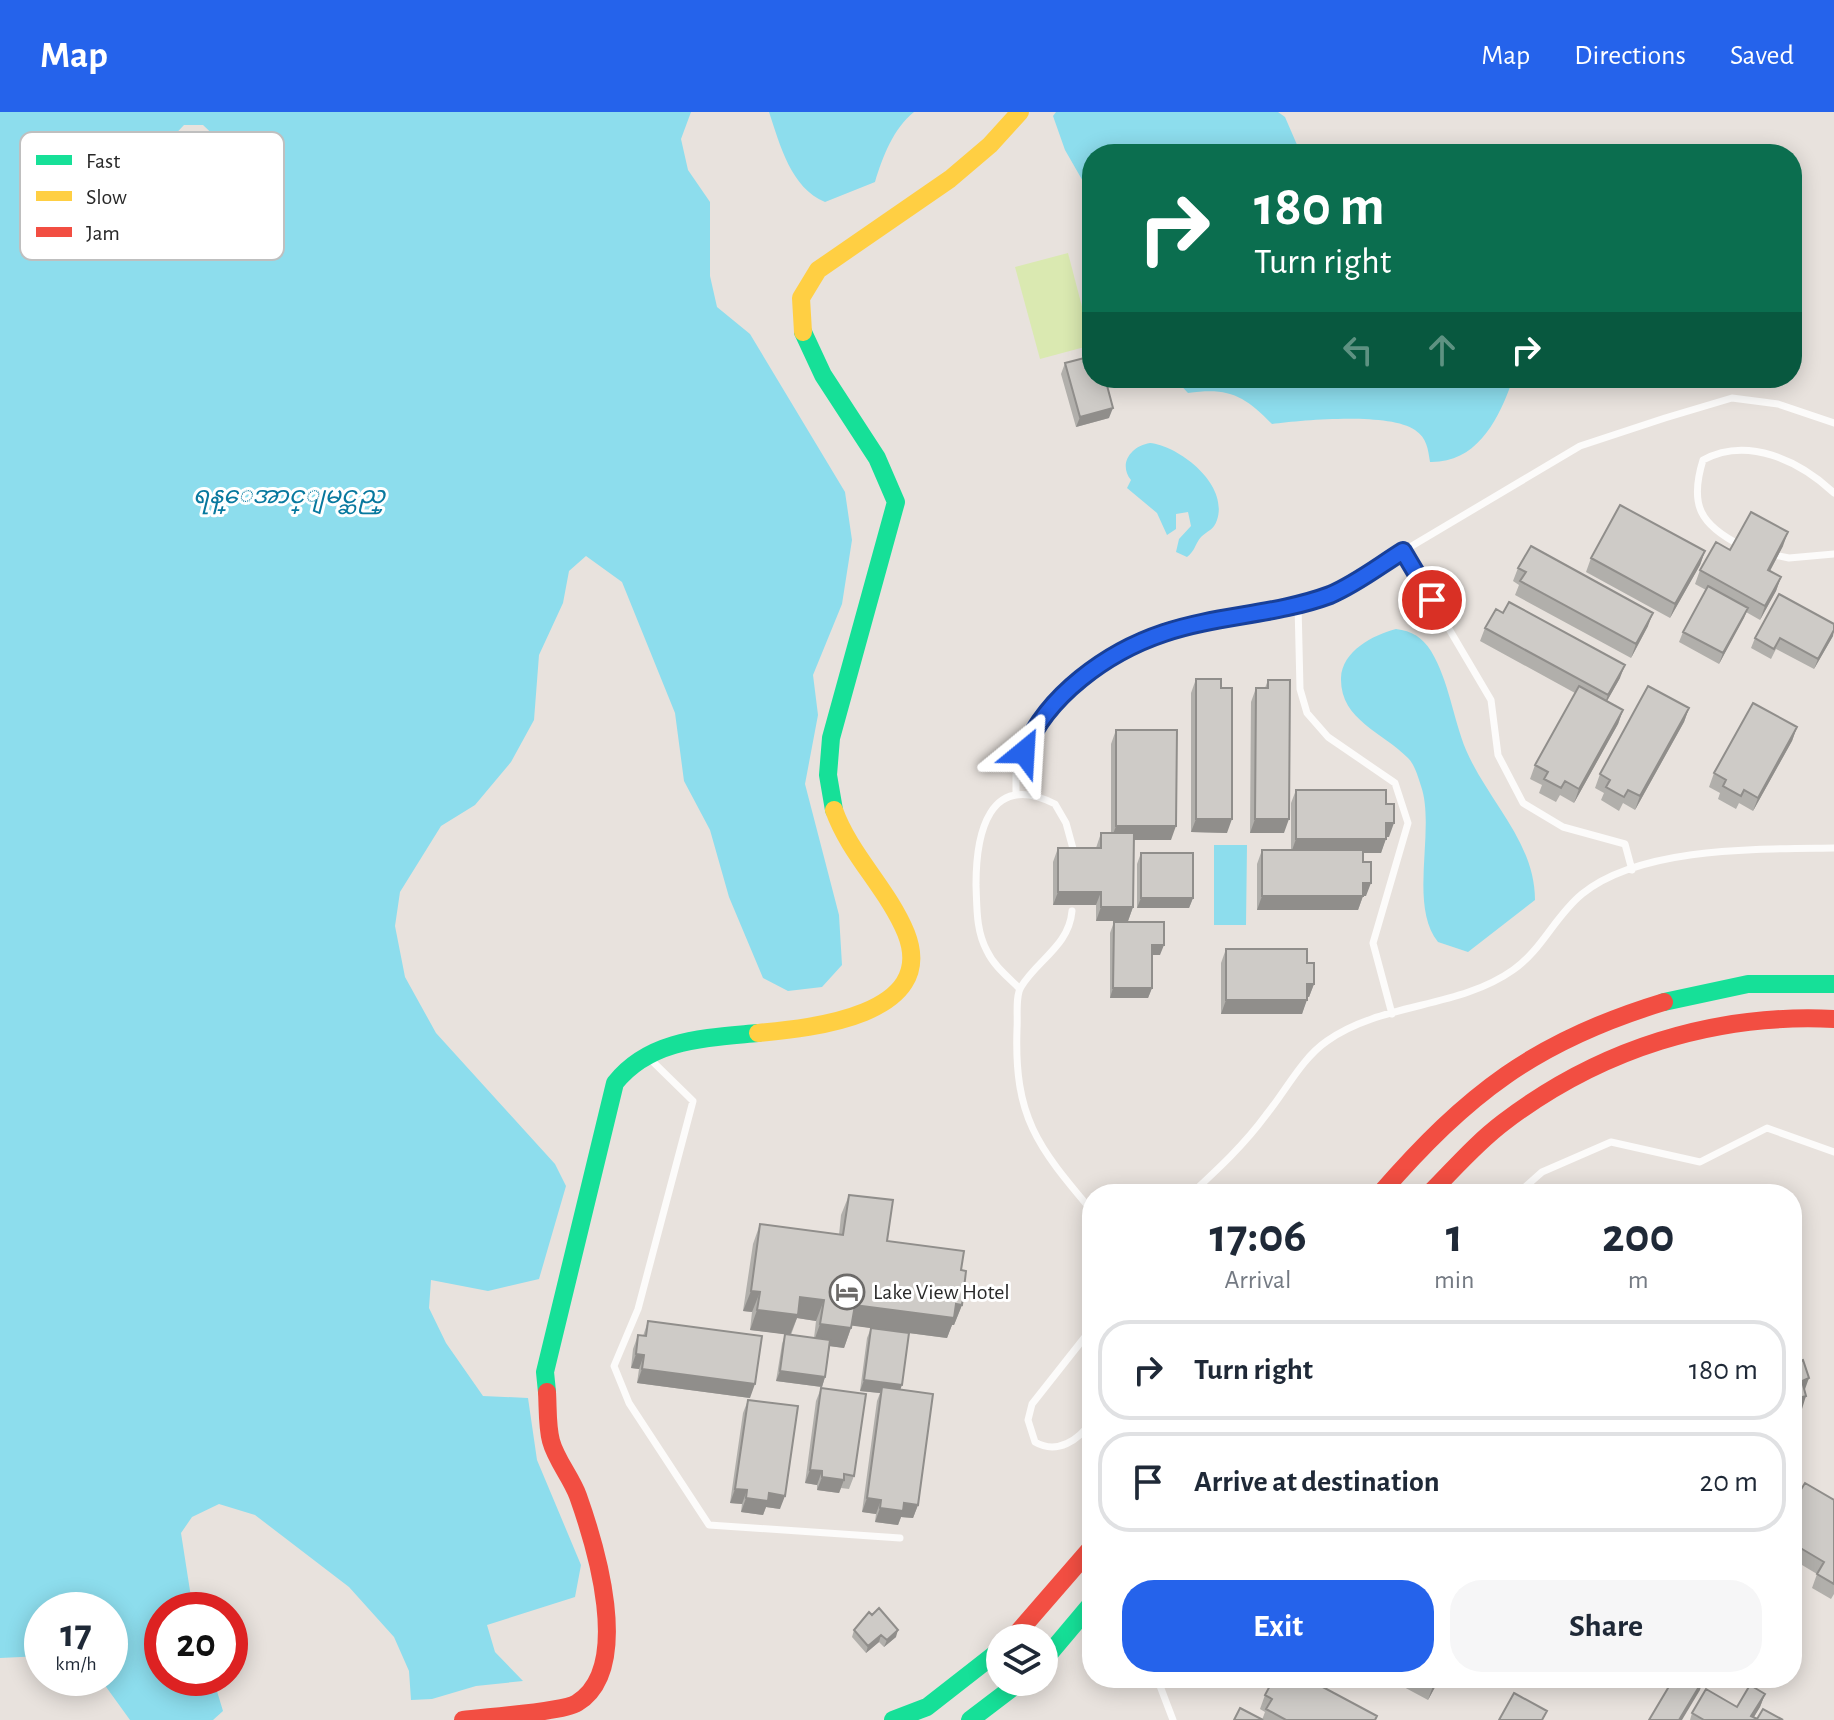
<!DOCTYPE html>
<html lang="en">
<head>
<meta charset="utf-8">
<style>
  body { margin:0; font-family:"Alegreya Sans","Noto Sans Myanmar",sans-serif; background:#f6f6f7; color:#1f2937; height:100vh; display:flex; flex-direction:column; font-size:30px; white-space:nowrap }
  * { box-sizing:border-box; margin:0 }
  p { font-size:26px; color:#747a83 }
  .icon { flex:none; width:44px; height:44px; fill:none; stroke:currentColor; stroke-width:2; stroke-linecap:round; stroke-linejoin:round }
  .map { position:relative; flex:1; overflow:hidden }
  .panel { position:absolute; left:1082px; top:1072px; width:720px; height:504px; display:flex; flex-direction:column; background:#fff; border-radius:32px; box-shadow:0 4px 20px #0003 }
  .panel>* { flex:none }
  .hud { position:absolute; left:1082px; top:32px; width:720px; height:244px; border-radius:32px; box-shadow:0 4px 20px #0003; background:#0b6e4f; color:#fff; overflow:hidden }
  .controls { position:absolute; left:986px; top:1512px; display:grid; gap:16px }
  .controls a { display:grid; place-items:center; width:72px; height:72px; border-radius:50%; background:#fff; box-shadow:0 4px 20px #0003; font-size:40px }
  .speed { position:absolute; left:24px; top:1480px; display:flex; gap:16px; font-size:40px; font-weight:700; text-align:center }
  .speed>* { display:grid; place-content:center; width:104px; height:104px; border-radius:50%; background:#fff; box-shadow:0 4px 20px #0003; line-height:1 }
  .speed small { font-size:20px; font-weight:400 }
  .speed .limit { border:12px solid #d22; background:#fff; color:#111 }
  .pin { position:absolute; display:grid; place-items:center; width:68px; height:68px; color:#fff; margin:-34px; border:4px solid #fff; border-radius:50%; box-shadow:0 2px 8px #0007 }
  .me { position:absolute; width:88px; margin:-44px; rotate:27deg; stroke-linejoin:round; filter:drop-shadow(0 0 6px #0008) }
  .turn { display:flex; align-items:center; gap:28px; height:168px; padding:0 40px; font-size:36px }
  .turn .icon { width:104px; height:104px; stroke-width:2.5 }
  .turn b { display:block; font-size:56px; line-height:68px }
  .lanes { display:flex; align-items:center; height:76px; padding:0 40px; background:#0003; justify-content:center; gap:40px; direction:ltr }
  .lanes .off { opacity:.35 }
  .eta { display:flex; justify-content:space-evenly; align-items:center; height:136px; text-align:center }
  .eta b { font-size:48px; font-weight:600; line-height:56px }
  .primary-button { display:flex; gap:16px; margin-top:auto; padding:16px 40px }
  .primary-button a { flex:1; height:92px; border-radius:32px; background:#2563eb; color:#fff; font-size:32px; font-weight:600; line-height:92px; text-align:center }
  .primary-button a+a { background:#f6f6f7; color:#1f2937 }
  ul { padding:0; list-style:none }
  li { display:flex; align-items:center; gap:24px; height:100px; margin:0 16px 12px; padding:0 24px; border:4px solid #e0e1e3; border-radius:32px }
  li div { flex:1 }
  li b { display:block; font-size:30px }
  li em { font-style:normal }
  header { display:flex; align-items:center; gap:48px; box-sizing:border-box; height:112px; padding:0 40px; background:#2563eb; color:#fff }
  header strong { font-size:38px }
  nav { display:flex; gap:44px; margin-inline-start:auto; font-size:28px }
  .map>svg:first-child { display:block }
</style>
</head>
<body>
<header>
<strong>Map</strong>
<nav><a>Map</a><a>Directions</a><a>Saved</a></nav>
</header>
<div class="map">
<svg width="1834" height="1608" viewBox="0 0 1834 1608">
  <rect width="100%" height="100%" fill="#e8e2dd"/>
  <!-- pitch -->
  <path fill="#dae9b1" d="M1068,141L1092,233L1040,247L1015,155Z"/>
  <!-- water -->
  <path fill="#8ddded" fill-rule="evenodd" d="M0,0H691L681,27L688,58L710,90V164L717,195L750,222L845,380L852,428L842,492L813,563L818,603L805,672L839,803L842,853L822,875L788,879L763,866L729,785L710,718L684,669L675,601L622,470L586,444L569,459L563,491L539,543L534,608L511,650L475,693L441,714L400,780L395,814L405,865L436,921L555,1052L566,1074L539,1167L488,1179L431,1168L429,1196L446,1231L483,1284L528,1286L537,1348L581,1453L575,1485L487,1513L495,1540L523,1569L476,1574L432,1587L411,1588L409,1559L394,1525L349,1475L255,1403L219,1392L192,1405L181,1421L193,1498H162V1566H213L223,1599L213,1608H130L104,1572L78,1571L71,1566H110V1498H42V1544L0,1546ZM184,13H203C218,26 226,41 228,61C212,83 192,115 164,119L155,106C170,84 171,74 159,49L165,33Z
    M769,0H914C893,17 883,44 875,70L825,90C791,76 780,33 769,0Z
    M1056,0H1278L1285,5L1301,42H1092V85L1065,38L1053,4Z
    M1174,266H1501L1510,275C1496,313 1474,351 1430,350C1428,337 1427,326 1415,318C1389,300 1303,308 1272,312C1244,283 1228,275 1188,281Z
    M1150,331C1179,334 1229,372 1217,408C1214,418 1207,419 1201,425C1195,432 1195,439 1187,445L1176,440L1179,427L1191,414L1188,400L1176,402V417L1167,423L1157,401L1127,376L1131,368C1118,352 1131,334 1150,331Z
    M1396,517C1412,519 1422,525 1431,539C1449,569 1453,606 1466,638C1488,689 1535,730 1535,788L1468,840L1438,830C1408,793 1436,717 1421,674C1418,665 1415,653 1408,646C1383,620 1340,608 1341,566C1342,539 1373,523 1396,517Z
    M1214,733H1247L1246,813H1214Z"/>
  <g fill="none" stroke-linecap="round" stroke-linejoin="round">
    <!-- lane -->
    <path stroke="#fcfbfa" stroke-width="7" d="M1742,434C1700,413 1689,393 1703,348C1747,324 1799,348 1834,381
      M1403,439L1491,588L1498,643L1523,691L1563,715L1625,732L1632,758
      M1769,442L1789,446L1834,442
      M1298,492L1300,577L1307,601L1328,625L1395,671L1408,711L1373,831L1392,902
      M1016,683V661L1032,620L1045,600L1103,552L1163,521L1331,482L1580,334L1665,306L1732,286L1778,292L1834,311
      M1072,799C1069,834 1037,848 1021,875C1015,884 1018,906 1017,917C1014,1005 1037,1034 1092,1099
      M1019,876C1008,865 994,854 987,839C976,819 977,796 976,773C976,723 988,658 1055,692L1066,711L1075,744
      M647,944L693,989L638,1197L614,1254L629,1291L709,1413L900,1426
      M1191,1082C1218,1057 1244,1033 1266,1003C1285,980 1302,946 1327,929C1382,890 1458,897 1513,858C1542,838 1555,804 1582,782C1641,734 1761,737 1834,736
      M1517,1082L1542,1060L1611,1030L1700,1050L1767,1016L1834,1040
      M1092,1216L1032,1292L1028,1308L1035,1330C1057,1343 1079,1328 1092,1309
      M1157,1566L1173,1608"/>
    <!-- fast -->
    <path stroke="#16e098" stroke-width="18" d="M803,220L823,263L877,346L896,390L831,626L828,663L834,698
      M1664,890L1748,872H1834
      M547,1280L545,1260L615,971C650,927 705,926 758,921
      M1044,1548L1092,1491
      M893,1608L927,1595L1000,1538
      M970,1608L1020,1570"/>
    <!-- slow -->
    <path stroke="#ffcf43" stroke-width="18" d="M803,220L801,186L818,158L950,67L990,33L1020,0
      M758,921C810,916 939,904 906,821C888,777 850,743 834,698"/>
    <!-- jam -->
    <path stroke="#f24e42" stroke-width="18" d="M1380,1082C1467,982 1535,929 1664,890
      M1429,1082C1453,1058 1476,1031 1504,1010C1600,937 1714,901 1834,907
      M1013,1526L1092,1435
      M463,1608C485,1605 563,1600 577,1591C634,1556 595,1432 578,1384C571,1365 556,1348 551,1329C547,1314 548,1296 547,1280"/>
  </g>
  <!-- wall -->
  <path fill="#b1afab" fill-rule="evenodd" d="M1065,251L1109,306L1076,315L1061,262Z
    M1783,434L1770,459L1781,465L1776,479L1760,508L1746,500L1719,552L1679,530L1683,520L1706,478L1695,472L1700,458L1730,438Z
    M1705,439L1700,453L1670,506L1586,460L1591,446Z
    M1518,456L1648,514L1631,546L1515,483L1519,473L1513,469Z
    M1485,516L1620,566L1607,589L1623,598L1618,612L1574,691L1560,683L1556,690L1539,681L1542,673L1530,667L1535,653L1575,581L1480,529Z
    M1833,524L1814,557L1776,537L1771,547L1751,536L1755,526Z
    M1196,567L1227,721L1191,720V581Z
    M1268,568L1284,721H1250L1251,590L1256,576H1265Z
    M1689,596L1684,610L1635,698L1623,691L1619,699L1601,688L1604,681L1595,676L1600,662Z
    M1797,615L1792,629L1753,699L1739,691L1736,697L1718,687L1720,681L1709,675L1714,661Z
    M1116,618L1171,728H1134L1133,795L1128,809H1096V793H1053V750L1058,736H1096L1101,721H1111V632Z
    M1296,678L1386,692L1389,725H1386L1381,741H1363L1366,784H1363L1358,798H1257V752L1262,738H1291V691Z
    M1141,741L1193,786L1189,796H1137V752Z
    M1114,810L1160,843H1152V876L1148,886H1110V821Z
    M1226,837L1307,851L1314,872L1309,885H1307L1302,902H1221V851Z
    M849,1083L887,1129L961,1158L962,1193L954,1213H952L947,1226L909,1221L900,1278L918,1393L913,1406L901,1405L898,1413L875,1410L876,1402L862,1400L877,1289L880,1281L860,1279L867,1226L871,1216L852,1213L844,1236L830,1234L825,1265L822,1275L776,1269L782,1232L785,1222L750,1218L752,1200L743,1199L753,1132L760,1112L839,1123L841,1103ZM797,1206L816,1209L814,1226L791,1223Z
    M648,1209L750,1286L637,1271L639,1257L631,1256L633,1237L638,1223L643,1224Z
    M821,1276L854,1364L849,1377L841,1376L839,1381L817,1378V1373L805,1371L816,1289Z
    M748,1288L780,1397L766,1395L763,1403L741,1400L742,1392L730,1391L743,1301Z
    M1834,1388V1482L1831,1487L1812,1476L1817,1462L1792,1447V1392Z
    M872,1503L896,1525L884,1535L879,1530L866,1541L852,1525L854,1518Z
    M1387,1566H1440L1428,1588Z
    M1765,1582L1760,1595L1754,1605L1757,1607L1783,1608H1690L1692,1601L1737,1595Z
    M1265,1583L1375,1608H1234H1262L1265,1600L1260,1597Z"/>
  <!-- shaded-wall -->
  <path fill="#908e8b" d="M1113,296L1109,306L1076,315L1080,305Z
    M1788,420L1783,434L1763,472L1768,458Z
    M1705,439L1700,453L1670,506L1675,492Z
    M1781,465L1776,479L1760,508L1765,494Z
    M1748,496L1744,506L1719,552L1723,541Z
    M1653,501L1648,514L1631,546L1636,532Z
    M1834,518L1833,524L1814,557L1818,547Z
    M1625,553L1620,566L1603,596L1608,583Z
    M1689,596L1684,610L1635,698L1640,684Z
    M1623,598L1618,612L1574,691L1579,677Z
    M1797,615L1792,629L1753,699L1758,686Z
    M1196,707H1232L1227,721L1191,720Z
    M1255,707H1289L1284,721H1250Z
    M1386,711H1394L1389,725H1381Z
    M1116,714H1176L1171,728H1111Z
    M1296,727H1386L1381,741H1291Z
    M1363,771H1371L1366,784H1363L1358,798H1257L1262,784Z
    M1058,780H1101L1096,793H1053Z
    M1141,786H1193L1189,796H1137Z
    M1101,795H1133L1128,809H1096Z
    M1152,833H1164L1160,843H1148Z
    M1307,872H1314L1309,885H1302Z
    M1113,876H1152L1148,886H1110Z
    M1226,888H1307L1302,902H1221Z
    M751,1179L760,1180L752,1200L743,1199Z
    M800,1185L824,1188L816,1209L797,1206L790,1223L750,1218L757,1198Z
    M956,1192L962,1193L954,1213H952L947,1226L847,1213L855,1193Z
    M820,1212L851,1216L844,1236L813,1232Z
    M636,1242L644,1243L639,1257L631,1256Z
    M642,1257L755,1272L750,1286L637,1271Z
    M780,1259L825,1265L822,1275L776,1269Z
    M1809,1266L1804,1280L1802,1269Z
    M864,1268L902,1273L898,1284L882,1275L880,1281L860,1279Z
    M1806,1284L1802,1297L1792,1300V1288Z
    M810,1358L822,1359L817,1373L805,1371Z
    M822,1365L844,1368L839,1381L817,1378Z
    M735,1377L747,1378L742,1392L730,1391Z
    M769,1381L785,1384L780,1397L766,1395L763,1403L741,1400L746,1386Z
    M867,1386L881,1388L876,1402L862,1400Z
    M904,1391L918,1393L913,1406L901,1405L898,1413L875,1410L880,1396Z
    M898,1518L896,1525L884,1535L887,1528Z
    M881,1523L879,1530L866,1541L868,1534Z
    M1438,1566H1440L1428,1588L1433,1574Z
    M1703,1568L1700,1578L1682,1608H1679Z
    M1765,1582L1760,1595L1752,1608L1751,1604Z"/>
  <!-- building -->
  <path fill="#cecbc7" stroke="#908e8b" stroke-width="2" d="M1092,244V266H1105L1113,296L1080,305L1065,251Z
    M1620,393L1705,439L1675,492L1591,446Z
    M1751,400L1788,420L1768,458L1781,465L1765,494L1700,458L1716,430L1730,438Z
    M1531,434L1653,501L1636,532L1520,469L1526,460L1518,456Z
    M1708,474L1748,496L1723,541L1683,520Z
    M1779,482L1834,512V518L1818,547L1780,526L1774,537L1755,526Z
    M1509,490L1625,553L1608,583L1485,516L1496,497L1503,501Z
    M1196,567H1221V576H1232V707H1196Z
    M1268,568H1290L1289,707H1255L1256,576H1268Z
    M1579,574L1623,598L1579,677L1565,669L1561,676L1544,667L1548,660L1535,653Z
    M1648,574L1689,596L1640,684L1628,678L1624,685L1606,675L1610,668L1600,662Z
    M1753,591L1797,615L1758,686L1744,678L1741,684L1723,674L1726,668L1714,661Z
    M1116,618H1177L1176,714H1116Z
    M1296,678H1386V692H1394V711H1386V727H1296Z
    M1101,721H1134L1133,795H1101V780H1058V736H1101Z
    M1262,738H1363V750H1371V771H1363V784H1262Z
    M1141,741H1193V786H1141Z
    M1114,810H1164V833H1152V876H1113Z
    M1226,837H1307V851H1314V872H1307V888H1226Z
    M849,1083L893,1088L887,1129L964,1139L961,1158L966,1159L962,1193L956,1192L954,1206L855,1193L851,1216L820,1212L824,1188L800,1185L798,1203L757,1198L760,1180L751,1179L760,1112L843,1123Z
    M648,1209L762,1224L755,1272L642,1257L644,1243L636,1242L638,1223L646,1224Z
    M871,1216L909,1221L902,1273L864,1268Z
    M785,1222L830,1228L825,1265L780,1259Z
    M1792,1239L1796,1250L1803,1248L1809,1266L1802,1269L1806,1284L1792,1288Z
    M882,1275L933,1282L918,1393L904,1391L903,1399L880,1396L881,1388L867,1386Z
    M821,1276L866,1282L854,1364L844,1362V1368L822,1365V1359L810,1358Z
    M748,1288L798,1294L785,1384L769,1381L768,1389L746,1386L747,1378L735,1377Z
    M1805,1371L1834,1388V1472L1817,1462L1824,1450L1792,1431V1392Z
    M879,1496L898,1518L887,1528L881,1523L868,1534L854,1518L869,1500L872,1503Z
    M1274,1566L1282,1569L1283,1566H1306L1377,1604L1375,1608H1286L1266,1597L1272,1587L1265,1583Z
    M1418,1566H1438L1433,1574Z
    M1674,1566H1700L1703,1568L1679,1608H1649Z
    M1750,1573L1765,1582L1751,1604L1757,1607L1763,1597L1783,1608H1704L1692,1601L1706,1577L1737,1595Z
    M1514,1581L1547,1599L1542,1608H1499Z
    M1240,1596L1263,1608H1234Z"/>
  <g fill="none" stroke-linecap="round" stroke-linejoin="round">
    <!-- route casing -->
    <g stroke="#184099" stroke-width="20">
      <path id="route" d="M1024,640C1046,584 1107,540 1164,521C1217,503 1276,503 1330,483C1356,472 1379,454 1403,439L1432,488"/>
    </g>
    <!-- route -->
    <use href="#route" stroke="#2563eb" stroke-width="14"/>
  </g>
  <!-- icons -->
  <defs>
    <g id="hotel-ring" transform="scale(1.8)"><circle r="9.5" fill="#fff" stroke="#6c6a68" stroke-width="1.5"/><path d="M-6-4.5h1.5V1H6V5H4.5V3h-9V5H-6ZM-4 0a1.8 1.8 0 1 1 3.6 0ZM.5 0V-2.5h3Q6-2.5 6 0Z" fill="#6c6a68"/></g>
  </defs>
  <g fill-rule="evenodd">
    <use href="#hotel-ring" x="847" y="1180"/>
  </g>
  <g text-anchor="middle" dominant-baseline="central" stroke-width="6" stroke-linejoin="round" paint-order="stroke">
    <!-- poi labels -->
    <g font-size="22" fill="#292929" stroke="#fff" text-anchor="start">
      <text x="873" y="1180">Lake View Hotel</text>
    </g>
    <!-- water labels -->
    <g font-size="24" font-style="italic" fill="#07789e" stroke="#fff">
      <text x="289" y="384">ရန္ေအာင္ျမင္ဆည္</text>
    </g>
  </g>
  <!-- legend -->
  <rect x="20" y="20" width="264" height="128" rx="12" fill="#fff" stroke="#bfbfbf" stroke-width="2"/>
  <rect x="36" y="43" width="36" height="10" fill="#16e098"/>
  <rect x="36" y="79" width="36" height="10" fill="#ffcf43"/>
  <rect x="36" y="115" width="36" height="10" fill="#f24e42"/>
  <g font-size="22" fill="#292929">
    <text x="86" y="56">Fast</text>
    <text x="86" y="92">Slow</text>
    <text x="86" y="128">Jam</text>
  </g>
</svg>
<div class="controls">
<a><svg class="icon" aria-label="layers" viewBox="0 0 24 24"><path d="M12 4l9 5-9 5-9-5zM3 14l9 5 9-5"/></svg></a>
</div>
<div class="speed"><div>17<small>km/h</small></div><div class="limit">20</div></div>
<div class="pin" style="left:1432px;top:488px;background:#d93025"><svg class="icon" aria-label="arrive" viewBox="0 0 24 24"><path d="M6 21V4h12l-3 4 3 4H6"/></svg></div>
<svg class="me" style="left:1024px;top:640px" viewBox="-20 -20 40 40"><path d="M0-17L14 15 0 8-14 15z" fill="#2563eb" stroke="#fff" stroke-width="4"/></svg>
<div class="hud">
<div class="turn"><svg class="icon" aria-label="right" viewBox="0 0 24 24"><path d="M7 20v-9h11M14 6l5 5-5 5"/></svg><div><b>180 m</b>Turn right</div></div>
<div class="lanes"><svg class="icon off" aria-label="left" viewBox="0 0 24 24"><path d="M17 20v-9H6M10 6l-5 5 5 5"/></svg><svg class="icon off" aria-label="ahead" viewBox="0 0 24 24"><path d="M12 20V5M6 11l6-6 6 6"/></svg><svg class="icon" aria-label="right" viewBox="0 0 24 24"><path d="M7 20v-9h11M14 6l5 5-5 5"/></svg></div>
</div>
<section class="panel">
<div class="eta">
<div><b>17:06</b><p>Arrival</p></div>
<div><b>1</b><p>min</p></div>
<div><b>200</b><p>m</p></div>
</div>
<ul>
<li><svg class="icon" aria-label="right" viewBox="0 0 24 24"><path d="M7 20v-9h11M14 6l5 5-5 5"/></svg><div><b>Turn right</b></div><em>180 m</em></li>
<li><svg class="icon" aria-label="arrive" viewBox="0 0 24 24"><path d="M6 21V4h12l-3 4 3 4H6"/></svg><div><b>Arrive at destination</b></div><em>20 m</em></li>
</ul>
<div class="primary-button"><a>Exit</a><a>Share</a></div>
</section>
</div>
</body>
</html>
